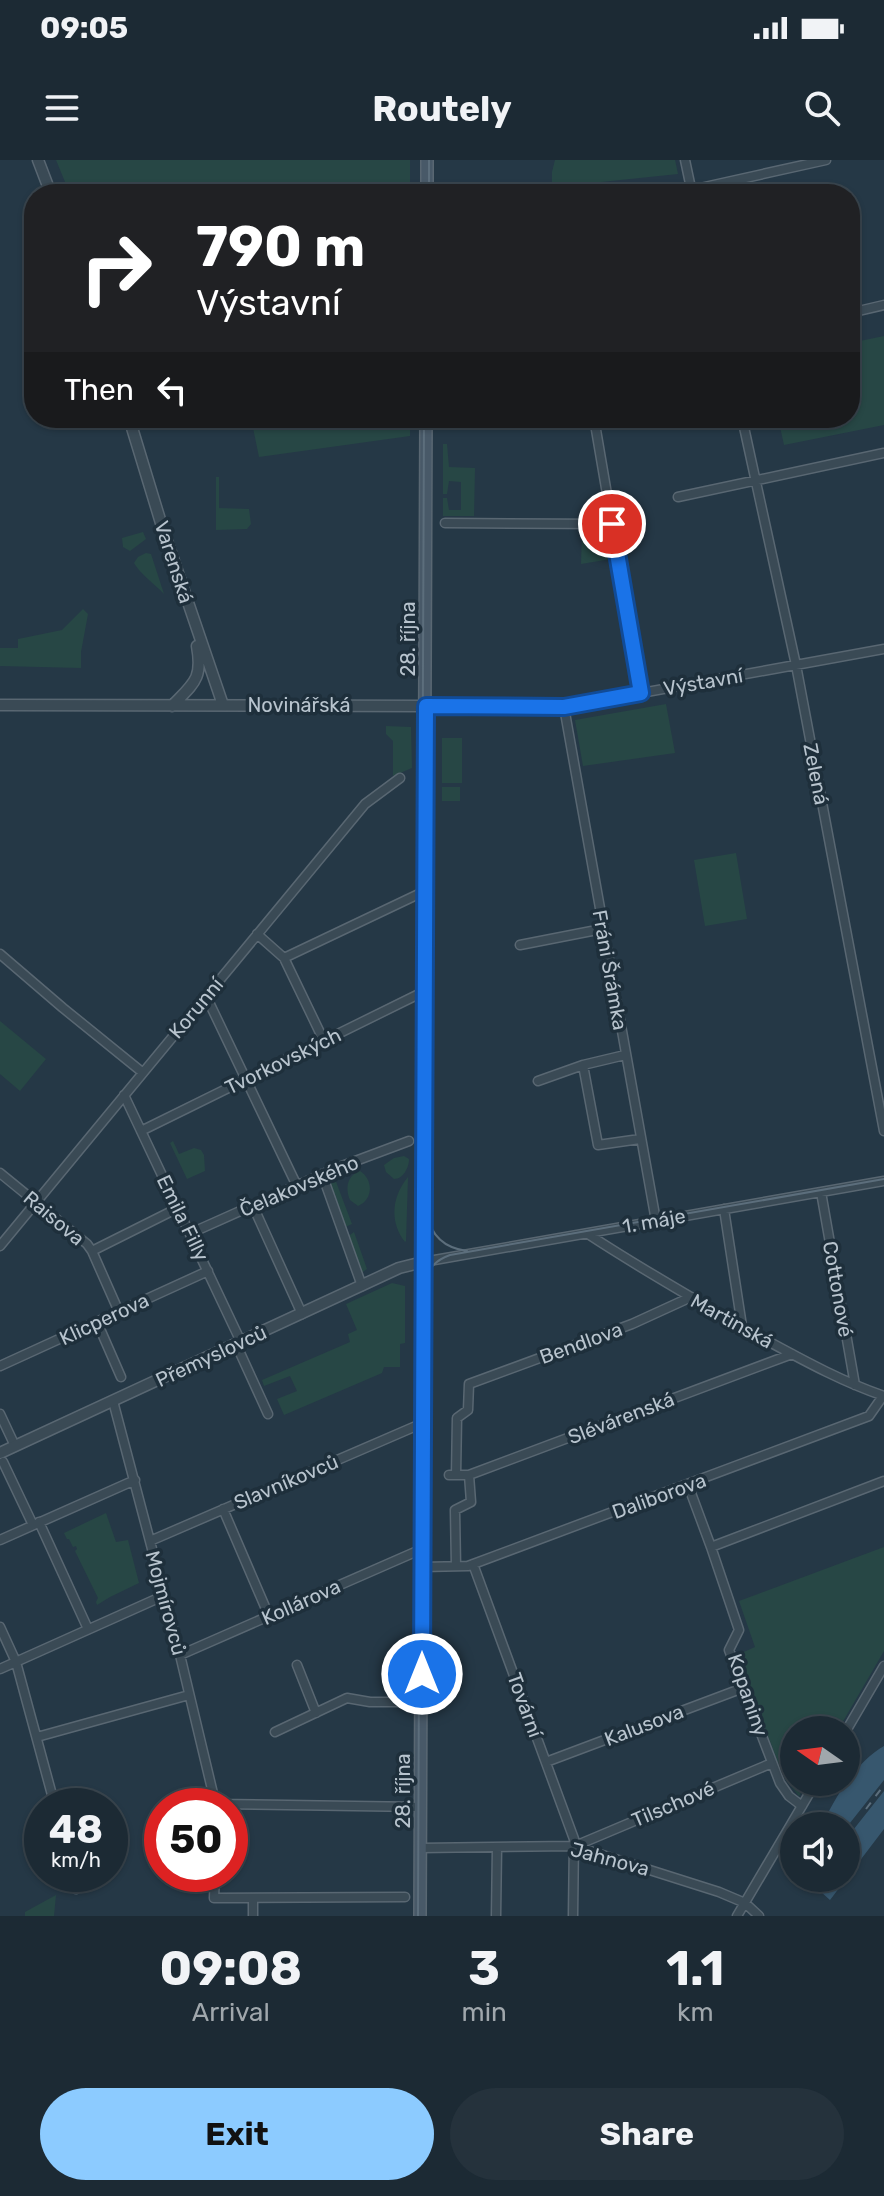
<!DOCTYPE html>
<html lang="en">
<head>
<meta charset="utf-8">
<style>
  body { margin:0; font-family:Rubik,sans-serif; background:#25323c; color:#f1f3f6; height:100vh; display:flex; flex-direction:column; font-size:30px; white-space:nowrap }
  * { box-sizing:border-box; margin:0 }
  p { font-size:26px; color:#a0a7ac }
  .icon { flex:none; width:44px; height:44px; fill:none; stroke:currentColor; stroke-width:2; stroke-linecap:round; stroke-linejoin:round }
  .map { position:relative; height:1756px; overflow:hidden }
  .side { display:flex; flex-direction:column; background:#1c2a34; flex:1 }
  .side>* { flex:none }
  .guide { position:absolute; left:24px; top:24px; width:836px; height:244px; border-radius:32px; box-shadow:0 2px 6px #0004,0 0 0 2px #3a464f; background:#202124; color:#fff; overflow:hidden }
  .needle { width:52px; rotate:284deg }
  .fabs { position:absolute; left:780px; top:1556px; display:grid; gap:16px }
  .fabs a { display:grid; place-items:center; width:80px; height:80px; border-radius:50%; background:#1c2a34; box-shadow:0 2px 6px #0004,0 0 0 2px #3a464f; font-size:40px }
  .speed { position:absolute; left:24px; top:1628px; display:flex; gap:16px; font-size:40px; font-weight:700; text-align:center }
  .speed>* { display:grid; place-content:center; width:104px; height:104px; border-radius:50%; background:#1c2a34; box-shadow:0 2px 6px #0004,0 0 0 2px #3a464f; line-height:1 }
  .speed small { font-size:20px; font-weight:400 }
  .speed .limit { border:12px solid #d22; background:#fff; color:#111 }
  .pin { position:absolute; display:grid; place-items:center; width:68px; height:68px; color:#fff; margin:-34px; border:4px solid #fff; border-radius:50%; box-shadow:0 2px 8px #0007 }
  .me { position:absolute; width:88px; margin:-44px; rotate:0deg; stroke-linejoin:round; filter:drop-shadow(0 0 6px #0008) }
  .turn { display:flex; align-items:center; gap:28px; height:168px; padding:0 40px; font-size:36px }
  .turn .icon { width:104px; height:104px; stroke-width:2.5 }
  .turn b { display:block; font-size:56px; line-height:68px }
  .then { display:flex; align-items:center; height:76px; padding:0 40px; background:#0003; gap:16px; font-size:30px }
  .eta { display:flex; justify-content:space-evenly; align-items:center; height:136px; text-align:center }
  .eta b { font-size:48px; font-weight:700; line-height:56px }
  .action { display:flex; gap:16px; margin-top:auto; padding:16px 40px }
  .action a { flex:1; height:92px; border-radius:48px; background:#8ccbff; color:#111; font-size:32px; font-weight:700; line-height:92px; text-align:center }
  .action a+a { background:#25323c; color:#f1f3f6 }
  .status { display:flex; justify-content:space-between; align-items:center; height:56px; padding:0 40px; background:#1c2a34; direction:ltr }
  .status svg { height:22px; fill:currentColor }
  header { display:flex; justify-content:space-between; align-items:center; height:104px; padding:0 40px; background:#1c2a34; font-size:36px; font-weight:700 }
  .map>svg:first-child { display:block }
</style>
</head>
<body>
<div class="status"><b>09:05</b><svg viewBox="0 0 49 12"><path d="M0 12V9h3v3zM5 12V6h3v6zM10 12V3h3v9zM15 12V0h3v12zM26 1h20v11H26zM47 4h2v5h-2z"/></svg></div>
<header><svg class="icon" aria-label="menu" viewBox="0 0 24 24"><path d="M4 6h16M4 12h16M4 18h16"/></svg>Routely<svg class="icon" aria-label="search" viewBox="0 0 24 24"><circle cx="10" cy="10" r="6"/><path d="M15 15l6 6"/></svg></header>
<div class="map">
<svg width="884" height="1756" viewBox="0 0 884 1756">
  <rect width="100%" height="100%" fill="#253846"/>
  <!-- green -->
  <path fill="#274745" d="M56,0H410V34H70Z
    M555,0H675L678,14L563,26V34H552V12Z
    M638,22L640,34H570V29Z
    M884,176V265L784,285L778,258H850V183Z
    M251,258H410V276L259,297Z
    M443,284H447L449,307L475,308L474,356H443V338H447L449,350H461V322L449,321L447,334H443Z
    M216,317H219V348L249,349L251,364L247,369L216,370Z
    M582,370C609,371 607,374 611,399L581,404Z
    M143,372L146,379L130,391L123,387L122,378Z
    M146,393L151,394L164,434C156,425 140,414 134,403L138,397Z
    M83,449L88,454L81,492V508L0,506V488H18V479L62,470Z
    M666,544L675,593L583,606L575,560Z
    M386,566L411,567L412,608L393,616V581L386,574Z
    M442,578H462V623H442Z
    M442,627H460V641H442Z
    M736,693L747,759L705,766L694,700Z
    M0,861L46,899L20,931L0,914Z
    M173,981L179,994L194,988L201,990L204,995L205,1011L187,1019L170,983Z
    M404,996L409,999C409,1008 403,1019 394,1019L386,1012L384,1005L394,998Z
    M360,1011C374,1020 373,1040 358,1046L350,1040C345,1029 347,1015 360,1011Z
    M408,1017L406,1081L405,1082C389,1062 392,1036 408,1017Z
    M335,1019L352,1064L345,1067L341,1059L342,1056L335,1034L332,1033L328,1021Z
    M354,1072L367,1109L360,1114L348,1074L350,1075Z
    M392,1123L405,1126V1183L400,1184V1207H384L382,1213L284,1255L277,1239L297,1231L290,1216L264,1226L262,1220L350,1182L348,1174L357,1170L346,1144Z
    M106,1353L116,1382L128,1380L139,1423L110,1437L97,1445L96,1442L98,1438L75,1391L77,1389L76,1386L73,1387L69,1379H67L64,1373Z
    M884,1387V1491L838,1570H794V1622H807L799,1636L785,1619L781,1610L737,1495L755,1487L739,1441Z
    M56,1735L54,1756H25V1752Z"/>
  <!-- water -->
  <path fill="#37576e" d="M884,1586V1620L846,1668V1666H822C834,1638 857,1601 884,1586Z
    M884,1631V1669L830,1740L811,1723L815,1718H846V1679Z"/>
  <g fill="none" stroke-linecap="round" stroke-linejoin="round">
    <!-- minor casing -->
    <g stroke="#596772" stroke-width="11">
      <path id="minor" d="M685,0L692,33
        M691,30L826,0
        M850,153L884,145
        M594,258L641,533
        M742,258L796,505L884,971
        M678,337L884,293
        M445,363L612,364
        M426,546L564,547L884,489
        M564,547L656,1061
        M257,774L284,798L324,881
        M520,785L602,769
        M0,794L63,848L142,912
        M284,798L425,731
        M206,836L297,1026
        M583,905L598,985L640,979
        M538,921L583,905L625,895
        M124,935L241,1182
        M141,971L425,831
        M0,1013L87,1084L92,1091L119,1152
        M322,1014L362,1126
        M821,1032L855,1225
        M253,1046L302,1154
        M724,1049L742,1166
        M191,1073L334,1009L409,981
        M588,1074C641,1109 696,1140 751,1172C794,1195 837,1220 884,1236
        M0,1086L365,644L400,618
        M92,1091L178,1048
        M423,1102L884,1021
        M97,1162L121,1217
        M236,1184L268,1254
        M0,1206L208,1111
        M113,1241L180,1495L216,1646
        M0,1254L15,1286
        M3,1302L33,1365
        M449,1315H469L792,1194
        M456,1315L457,1258L468,1250L469,1224L632,1164L691,1137
        M688,1325L711,1387L739,1470L729,1490L780,1623L789,1636L802,1646
        M223,1349L269,1456
        M39,1362L88,1469
        M0,1380L135,1320
        M150,1381L423,1263
        M711,1387L884,1321
        M473,1404L574,1679L573,1756
        M456,1406L455,1350L471,1342L469,1315
        M422,1407L468,1406L869,1256L883,1236
        M0,1467L16,1502L55,1646
        M180,1495L422,1389
        M297,1505L316,1553
        M0,1509L163,1436
        M846,1571L884,1506
        M275,1572L347,1538L370,1542H422
        M37,1577L189,1535
        M546,1602L743,1528
        M216,1644L421,1647
        M575,1686L772,1603
        M421,1688L574,1686L719,1732L745,1743L759,1756
        M73,1714L76,1729
        M215,1714L214,1738L405,1737
        M253,1756V1738
        M496,1756L497,1688
        M737,1756L816,1622"/>
    </g>
    <!-- tertiary casing -->
    <g stroke="#596772" stroke-width="13">
      <path id="tertiary" d="M38,0L51,34
        M129,258L161,363L223,545
        M0,545L426,546
        M172,546C194,523 203,519 197,486
        M0,1293L399,1108L423,1102"/>
    </g>
    <!-- secondary casing -->
    <g stroke="#596772" stroke-width="14">
      <path id="secondary" d="M427,34V0
        M420,1756L426,258"/>
    </g>
    <!-- minor -->
    <use href="#minor" stroke="#3a4a55" stroke-width="8"/>
    <!-- tertiary -->
    <use href="#tertiary" stroke="#3a4a55" stroke-width="10"/>
    <!-- secondary -->
    <use href="#secondary" stroke="#485968" stroke-width="11"/>
    <!-- tram -->
    <path stroke="#5c6e7c" stroke-width="2" d="M429,34V0
      M427,1054C431,1076 444,1088 467,1091
      M424,1123C428,1108 436,1100 450,1095L884,1019
      M418,1756L424,258"/>
    <!-- rail -->
    <path stroke="#5c6e7c" stroke-width="2" stroke-dasharray="8 8" stroke-linecap="butt" d="M866,1649L884,1625"/>
  </g>
  <g fill="none" stroke-linecap="round" stroke-linejoin="round">
    <!-- route casing -->
    <g stroke="#114b97" stroke-width="20">
      <path id="route" d="M422,1514L426,546L564,547L641,533L612,364"/>
    </g>
    <!-- route -->
    <use href="#route" stroke="#1a73e8" stroke-width="14"/>
  </g>
  <g text-anchor="middle" dominant-baseline="central" stroke-width="7" stroke-linejoin="round" paint-order="stroke">
    <!-- street labels -->
    <g font-size="20" fill="#b8c4ce" stroke="#1e2f3b">
      <text transform="translate(174 402) rotate(72)">Varenská</text>
      <text transform="translate(408 479) rotate(-90)">28. října</text>
      <text transform="translate(703 522) rotate(-10)">Výstavní</text>
      <text x="299" y="545">Novinářská</text>
      <text transform="translate(816 614) rotate(79)">Zelená</text>
      <text transform="translate(610 810) rotate(80)">Fráni Šrámka</text>
      <text transform="translate(196 848) rotate(-50)">Korunní</text>
      <text transform="translate(283 901) rotate(-26)">Tvorkovských</text>
      <text transform="translate(299 1026) rotate(-23)">Čelakovského</text>
      <text transform="translate(54 1058) rotate(40)">Raisova</text>
      <text transform="translate(183 1058) rotate(64)">Emila Filly</text>
      <text transform="translate(654 1061) rotate(-10)">1. máje</text>
      <text transform="translate(838 1129) rotate(80)">Cottonové</text>
      <text transform="translate(104 1159) rotate(-25)">Klicperova</text>
      <text transform="translate(732 1161) rotate(29)">Martinská</text>
      <text transform="translate(581 1183) rotate(-20)">Bendlova</text>
      <text transform="translate(211 1196) rotate(-25)">Přemyslovců</text>
      <text transform="translate(621 1258) rotate(-21)">Slévárenská</text>
      <text transform="translate(286 1322) rotate(-23)">Slavníkovců</text>
      <text transform="translate(659 1336) rotate(-20)">Daliborova</text>
      <text transform="translate(301 1442) rotate(-24)">Kollárova</text>
      <text transform="translate(166 1443) rotate(75)">Mojmírovců</text>
      <text transform="translate(748 1535) rotate(71)">Kopaniny</text>
      <text transform="translate(525 1545) rotate(70)">Tovární</text>
      <text transform="translate(644 1565) rotate(-21)">Kalusova</text>
      <text transform="translate(403 1631) rotate(-90)">28. října</text>
      <text transform="translate(673 1644) rotate(-23)">Tilschové</text>
      <text transform="translate(610 1699) rotate(15)">Jahnova</text>
    </g>
  </g>
</svg>
<div class="fabs">
<a><svg class="needle" viewBox="-14 -14 28 28"><path d="M0-13l5 13h-10z" fill="#e53935"/><path d="M0 13l5-13h-10z" fill="#a0a7ac"/></svg></a>
<a><svg class="icon" aria-label="sound" viewBox="0 0 24 24"><path d="M4 9h4l5-4v14l-5-4H4zM17 9q2 3 0 6"/></svg></a>
</div>
<div class="speed"><div>48<small>km/h</small></div><div class="limit">50</div></div>
<div class="pin" style="left:612px;top:364px;background:#d93025"><svg class="icon" aria-label="arrive" viewBox="0 0 24 24"><path d="M6 21V4h12l-3 4 3 4H6"/></svg></div>
<svg class="me" style="left:422px;top:1514px" viewBox="-20 -20 40 40"><circle r="17" fill="#1a73e8" stroke="#fff" stroke-width="3"/><path d="M0-11L8 9 0 5-8 9z" fill="#fff"/></svg>
<div class="guide">
<div class="turn"><svg class="icon" aria-label="right" viewBox="0 0 24 24"><path d="M7 20v-9h11M14 6l5 5-5 5"/></svg><div><b>790 m</b>Výstavní</div></div>
<div class="then">Then<svg class="icon" aria-label="left" viewBox="0 0 24 24"><path d="M17 20v-9H6M10 6l-5 5 5 5"/></svg></div>
</div>
</div>
<section class="side">
<div class="eta">
<div><b>09:08</b><p>Arrival</p></div>
<div><b>3</b><p>min</p></div>
<div><b>1.1</b><p>km</p></div>
</div>
<div class="action"><a>Exit</a><a>Share</a></div>
</section>
</body>
</html>
